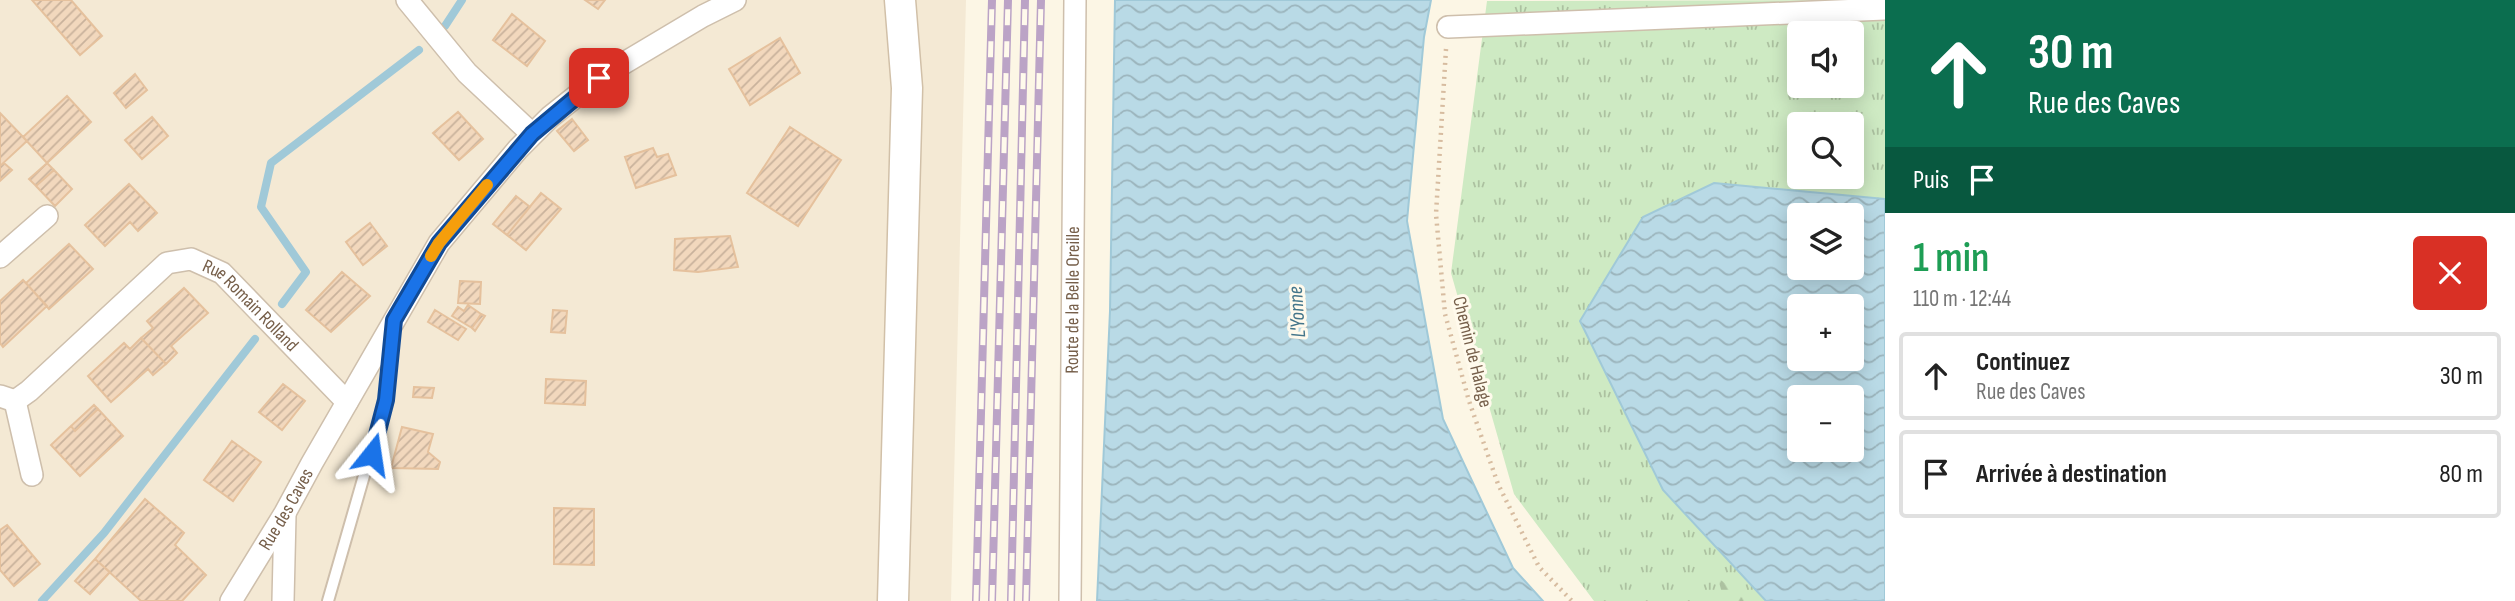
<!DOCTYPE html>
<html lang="fr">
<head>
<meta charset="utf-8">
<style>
  body { margin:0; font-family:"Sofia Sans Condensed",sans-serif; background:#f6f6f6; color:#222; height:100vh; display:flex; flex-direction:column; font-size:26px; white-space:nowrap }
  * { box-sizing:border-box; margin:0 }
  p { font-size:23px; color:#767676 }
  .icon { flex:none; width:38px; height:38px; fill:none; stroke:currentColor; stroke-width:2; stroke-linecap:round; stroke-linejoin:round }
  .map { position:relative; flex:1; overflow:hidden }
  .panel { display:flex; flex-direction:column; background:#fff; width:630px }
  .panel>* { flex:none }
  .guide { background:#0b6e4f; color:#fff; overflow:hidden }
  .tools { position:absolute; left:1787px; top:21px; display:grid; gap:14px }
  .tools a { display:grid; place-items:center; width:77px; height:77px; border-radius:7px; background:#fff; box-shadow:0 4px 18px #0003; font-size:35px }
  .pin { position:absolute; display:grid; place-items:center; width:60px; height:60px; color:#fff; margin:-30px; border-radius:14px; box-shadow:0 4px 10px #0006 }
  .me { position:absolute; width:77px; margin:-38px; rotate:15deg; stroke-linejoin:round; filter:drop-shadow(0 0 5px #0008) }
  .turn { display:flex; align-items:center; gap:24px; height:147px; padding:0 28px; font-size:32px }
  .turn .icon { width:91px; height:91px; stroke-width:2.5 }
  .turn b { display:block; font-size:49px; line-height:60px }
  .then { display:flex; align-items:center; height:66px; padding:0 28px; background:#0003; gap:14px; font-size:26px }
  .round { display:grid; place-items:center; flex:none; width:74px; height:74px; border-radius:7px; background:#f6f6f6 }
  .summary { display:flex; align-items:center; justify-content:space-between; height:119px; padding:0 28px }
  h1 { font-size:42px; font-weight:600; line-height:52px; color:#1e9e55 }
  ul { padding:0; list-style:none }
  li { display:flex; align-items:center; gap:21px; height:88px; margin:0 14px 10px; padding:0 14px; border:4px solid #e0e0e0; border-radius:7px }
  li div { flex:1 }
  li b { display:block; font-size:26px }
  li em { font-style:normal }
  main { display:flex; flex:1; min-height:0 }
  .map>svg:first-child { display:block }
</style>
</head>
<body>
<main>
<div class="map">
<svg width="1885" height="601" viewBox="0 0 1885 601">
  <defs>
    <pattern id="grass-tufts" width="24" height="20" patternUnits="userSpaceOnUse" patternTransform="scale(1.75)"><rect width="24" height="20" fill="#ceeac3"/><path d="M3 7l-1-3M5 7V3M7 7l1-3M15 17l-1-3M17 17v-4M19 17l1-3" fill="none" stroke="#acc1a0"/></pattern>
    <pattern id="forest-firs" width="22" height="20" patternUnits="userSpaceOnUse" patternTransform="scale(1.75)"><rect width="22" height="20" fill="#ceeac3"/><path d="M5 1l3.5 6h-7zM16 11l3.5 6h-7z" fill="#acc1a0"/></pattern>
    <pattern id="water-waves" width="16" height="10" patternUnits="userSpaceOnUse" patternTransform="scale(1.75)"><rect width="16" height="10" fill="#b9dae6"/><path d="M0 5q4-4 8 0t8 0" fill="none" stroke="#9bb4bc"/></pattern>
    <pattern id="building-hatch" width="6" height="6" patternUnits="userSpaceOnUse" patternTransform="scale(1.75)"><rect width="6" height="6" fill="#f2d8bd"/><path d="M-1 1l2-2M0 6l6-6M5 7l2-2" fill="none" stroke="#c9b29c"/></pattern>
  </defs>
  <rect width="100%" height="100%" fill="#fcf6e5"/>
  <!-- residential -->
  <path fill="#f4e9d4" d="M0,0H966L951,601H0Z"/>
  <!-- grass -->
  <path fill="url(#grass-tufts)" fill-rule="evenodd" d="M1885,0V199L1713,183L1663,490L1766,601H1594L1514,494L1451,273L1487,1ZM1799,33H1852V86H1799ZM1799,124H1852V177H1799Z"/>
  <!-- forest -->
  <path fill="url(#forest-firs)" d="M1718,578L1749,601H1724Z"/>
  <!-- water -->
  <path fill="url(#water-waves)" stroke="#a0c9d8" stroke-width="2" fill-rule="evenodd" d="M1115,0H1431L1424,37L1407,221L1443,419L1513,568L1543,601H1097L1110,311Z
    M1714,183L1885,199V601H1766L1663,490L1580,321L1643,217ZM1799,215H1852V268H1799ZM1799,306H1852V359H1799ZM1799,397H1852V450H1799Z"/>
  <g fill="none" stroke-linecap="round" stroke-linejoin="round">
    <!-- stream -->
    <path stroke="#a0c9d8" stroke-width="8" d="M445,26L462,0
      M282,304L306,272L261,207L271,163L419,50
      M42,601L104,533L255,339"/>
  </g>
  <!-- building -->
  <path fill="url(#building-hatch)" stroke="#e5c19d" stroke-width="2" d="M32,0H71L102,36L80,55Z
    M585,0H605L598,9Z
    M512,14L545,41L527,66L493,40Z
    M780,38L800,73L750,105L729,69Z
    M135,74L147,90L126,108L114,93Z
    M67,96L91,122L47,163L23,137Z
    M458,112L483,139L459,160L433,133Z
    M0,113L27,141L0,166Z
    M152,117L168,136L142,159L125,140Z
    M572,119L588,140L574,151L557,131Z
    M790,127L841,160L798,226L747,193Z
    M653,148L657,157L668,154L676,175L636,188L625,157Z
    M4,163L12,170L0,181V166Z
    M47,163L54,170L36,186L29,179Z
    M54,170L72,189L55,206L36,186Z
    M129,184L157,213L138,231L130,222L105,246L85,225Z
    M541,193L561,209L526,250L507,235Z
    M516,196L530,207L507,235L493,224Z
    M370,223L387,246L363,265L346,242Z
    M730,236L738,267L698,272L674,270L675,239Z
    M69,244L93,269L49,309L26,283Z
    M342,272L370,296L331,332L306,310Z
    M23,280L47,306L3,347L0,343V301Z
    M460,281L481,282L480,304L458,303Z
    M184,288L208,313L171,346L177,353L166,364L141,338L153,328L147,321Z
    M468,305L481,314L472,328L452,316L458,307L464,311Z
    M435,310L466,329L458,340L428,322Z
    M553,310L567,311L565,333L551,332Z
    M481,314L485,316L475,331L472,328Z
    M141,338L166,364L153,375L148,369L111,402L88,376L124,343L130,349Z
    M546,379L586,381L585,405L545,403Z
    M283,384L305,401L282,430L259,412Z
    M414,387L434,388L432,398L413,397Z
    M94,405L98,409L75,431L71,426Z
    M98,409L123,436L80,476L51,445L71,426L75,431Z
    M402,427L433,434L428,452L440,462L438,469L391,468Z
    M232,441L261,462L233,501L204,480Z
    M145,499L184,533L175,545L206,575L182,601H141L95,559Z
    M554,508L594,509V565L554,564Z
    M7,525L40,564L14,586L0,570V530Z
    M95,559L110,572L90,594L75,581Z"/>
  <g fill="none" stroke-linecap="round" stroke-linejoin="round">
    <!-- service casing -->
    <g stroke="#cebfac" stroke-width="14">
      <path id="service" d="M328,601L386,399L394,329"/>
    </g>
    <!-- minor casing -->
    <g stroke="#cebfac" stroke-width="24">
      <g id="minor">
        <path d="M407,0L467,73L532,134"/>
        <path d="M1448,27L1885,9"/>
        <path d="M0,257L47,216"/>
        <path id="s1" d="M0,396L15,401L29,391L167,263L191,259L222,273L347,402"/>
        <path d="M15,401L32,475"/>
        <path id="s2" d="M231,601L285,513L312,463L439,243L518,149L550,117L599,78L703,16L735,0"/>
        <path d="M283,601L285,515"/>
        <path id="s3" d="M1070,601L1075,0"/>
      </g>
    </g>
    <!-- secondary casing -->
    <g stroke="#d1c0a8" stroke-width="33">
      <path id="secondary" d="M893,601L907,88L900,0"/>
    </g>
    <!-- path -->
    <path stroke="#d7bca0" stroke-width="4.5" stroke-dasharray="2 5" stroke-linecap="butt" d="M1446,49L1436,214L1445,314L1469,401L1498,484L1539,567L1572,601"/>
    <!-- service -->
    <use href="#service" stroke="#fff" stroke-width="10"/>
    <!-- minor -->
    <use href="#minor" stroke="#fff" stroke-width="21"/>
    <!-- secondary -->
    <use href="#secondary" stroke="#fff" stroke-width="30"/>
    <!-- rail casing -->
    <g stroke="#bba3c6" stroke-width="8">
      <path id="rail" d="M976,601L992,0
        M992,601L1008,0
        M1011,601L1025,0
        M1026,601L1041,0"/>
    </g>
    <!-- rail -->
    <use href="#rail" stroke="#fffaec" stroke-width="5" stroke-dasharray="16" stroke-linecap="butt"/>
  </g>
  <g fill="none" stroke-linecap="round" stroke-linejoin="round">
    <!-- route casing -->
    <g stroke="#114b97" stroke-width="18">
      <path id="route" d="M372,454L386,400L394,320L439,243L532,134L599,78"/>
    </g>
    <!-- route -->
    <use href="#route" stroke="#1a73e8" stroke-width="12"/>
    <!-- slow -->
    <path stroke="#f59e0b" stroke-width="12" d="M431,256L439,243L487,185"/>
  </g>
  <g text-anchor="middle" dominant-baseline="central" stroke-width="6" stroke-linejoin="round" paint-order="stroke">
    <!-- street labels -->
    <g font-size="19" fill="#765f4a" stroke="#fffaec">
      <text stroke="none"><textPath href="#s3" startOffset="301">Route de la Belle Oreille</textPath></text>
      <text stroke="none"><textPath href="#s1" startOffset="322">Rue Romain Rolland</textPath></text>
      <text transform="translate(1472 352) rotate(76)">Chemin de Halage</text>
      <text stroke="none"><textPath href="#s2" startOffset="107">Rue des Caves</textPath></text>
    </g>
    <!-- water labels -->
    <g font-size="21" font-style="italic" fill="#43758a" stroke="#fffaec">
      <text transform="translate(1297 312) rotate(-94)">L'Yonne</text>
    </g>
  </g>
</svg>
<div class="tools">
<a><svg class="icon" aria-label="sound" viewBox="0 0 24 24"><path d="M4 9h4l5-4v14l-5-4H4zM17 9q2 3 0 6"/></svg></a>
<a><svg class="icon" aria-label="search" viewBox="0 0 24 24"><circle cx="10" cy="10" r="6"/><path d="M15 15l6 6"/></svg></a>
<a><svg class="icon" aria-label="layers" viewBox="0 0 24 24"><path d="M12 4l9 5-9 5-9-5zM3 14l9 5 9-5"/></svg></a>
<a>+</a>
<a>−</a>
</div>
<div class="pin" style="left:599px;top:78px;background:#d93025"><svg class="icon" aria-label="arrive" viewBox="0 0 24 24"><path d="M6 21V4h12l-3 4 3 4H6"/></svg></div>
<svg class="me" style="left:372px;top:454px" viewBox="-20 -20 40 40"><path d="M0-17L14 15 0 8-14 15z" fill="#1a73e8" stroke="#fff" stroke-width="4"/></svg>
</div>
<section class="panel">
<div class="guide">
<div class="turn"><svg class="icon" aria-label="ahead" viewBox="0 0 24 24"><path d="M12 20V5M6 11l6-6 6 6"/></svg><div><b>30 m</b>Rue des Caves</div></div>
<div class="then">Puis<svg class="icon" aria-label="arrive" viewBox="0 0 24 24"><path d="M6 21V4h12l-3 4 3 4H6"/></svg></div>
</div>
<div class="summary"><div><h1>1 min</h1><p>110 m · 12:44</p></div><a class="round" style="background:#d93025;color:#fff"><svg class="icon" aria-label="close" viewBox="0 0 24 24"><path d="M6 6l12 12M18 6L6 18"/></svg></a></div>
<ul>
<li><svg class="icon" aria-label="ahead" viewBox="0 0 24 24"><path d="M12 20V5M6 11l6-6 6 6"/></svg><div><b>Continuez</b><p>Rue des Caves</p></div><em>30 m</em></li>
<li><svg class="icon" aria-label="arrive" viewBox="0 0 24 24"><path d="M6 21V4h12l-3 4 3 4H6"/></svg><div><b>Arrivée à destination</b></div><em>80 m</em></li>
</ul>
</section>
</main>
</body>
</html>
